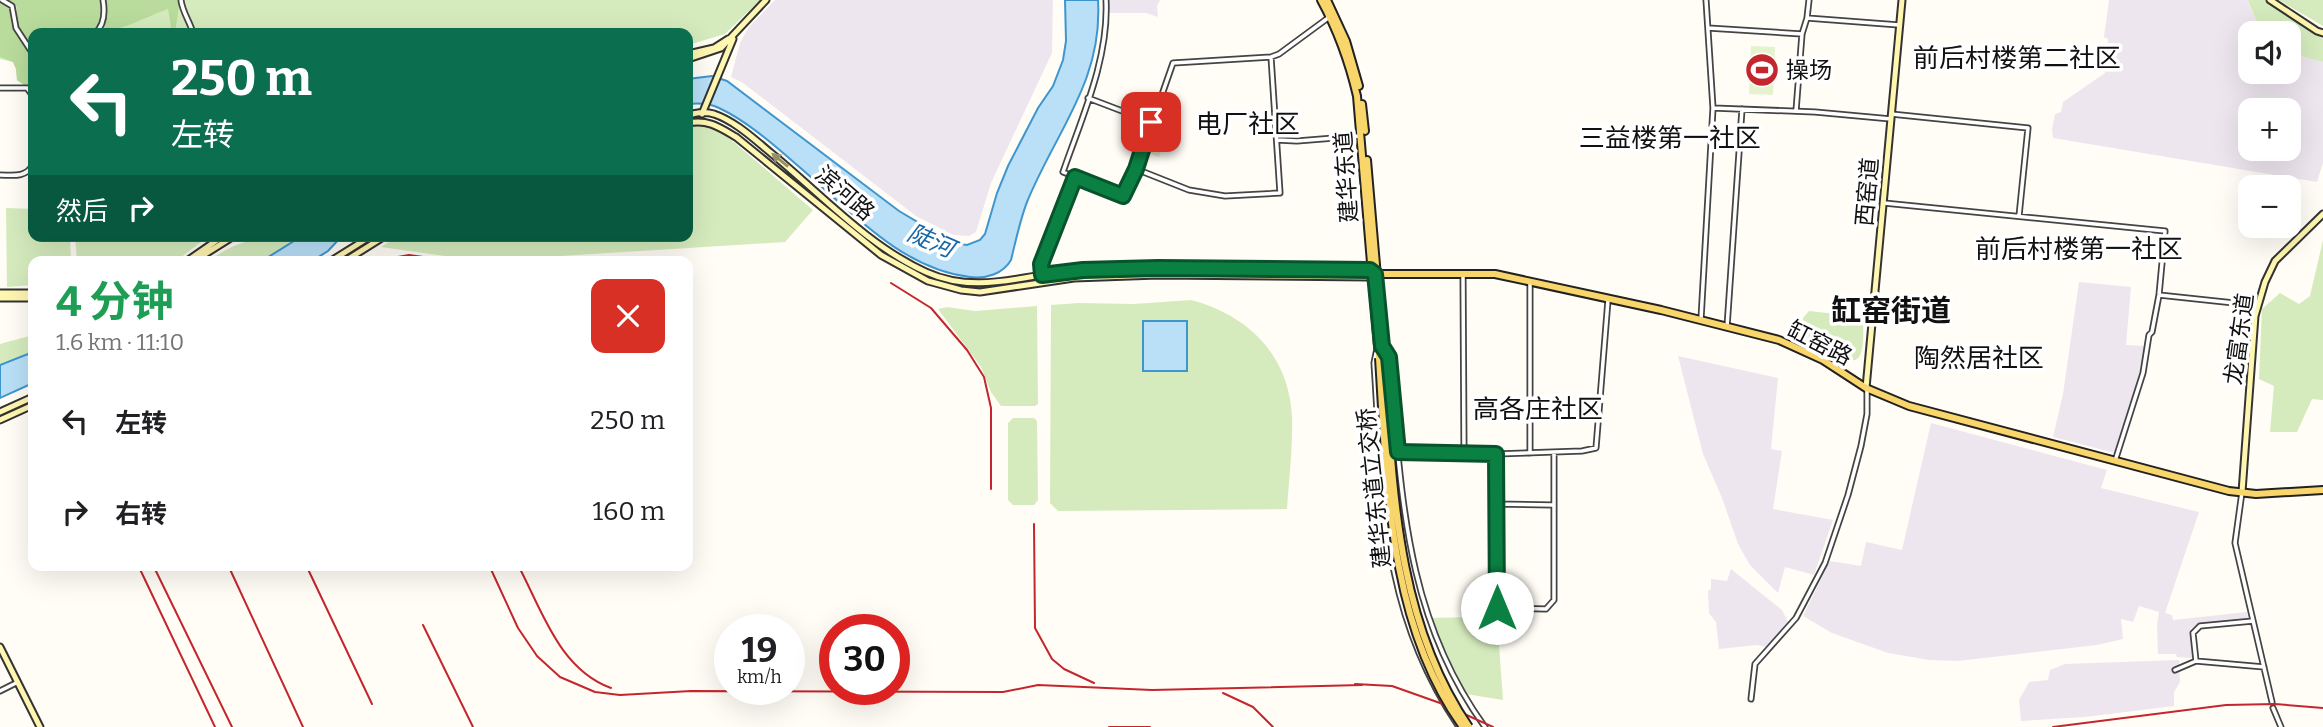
<!DOCTYPE html>
<html lang="zh">
<head>
<meta charset="utf-8">
<style>
  body { margin:0; font-family:Bitter,"Noto Sans SC",serif; background:#f6f6f6; color:#202124; height:100vh; display:flex; flex-direction:column; font-size:26px; white-space:nowrap }
  * { box-sizing:border-box; margin:0 }
  p { font-size:23px; color:#757577 }
  .icon { flex:none; width:38px; height:38px; fill:none; stroke:currentColor; stroke-width:2; stroke-linecap:round; stroke-linejoin:round }
  .map { position:relative; flex:1; overflow:hidden }
  .panel { position:absolute; left:28px; top:256px; width:665px; height:315px; display:flex; flex-direction:column; background:#fff; border-radius:14px; box-shadow:0 7px 28px #0002 }
  .panel>* { flex:none }
  .banner { position:absolute; left:28px; top:28px; width:665px; height:214px; border-radius:14px; box-shadow:0 7px 28px #0002; background:#0b6e4f; color:#fff; overflow:hidden }
  .tools { position:absolute; left:2238px; top:21px; display:grid; gap:14px }
  .tools a { display:grid; place-items:center; width:63px; height:63px; border-radius:14px; background:#fff; box-shadow:0 7px 28px #0002; font-size:35px }
  .speed { position:absolute; left:714px; top:614px; display:flex; gap:14px; font-size:35px; font-weight:700; text-align:center }
  .speed>* { display:grid; place-content:center; width:91px; height:91px; border-radius:50%; background:#fff; box-shadow:0 7px 28px #0002; line-height:1 }
  .speed small { font-size:18px; font-weight:400 }
  .speed .limit { border:10px solid #d22; background:#fff; color:#111 }
  .pin { position:absolute; display:grid; place-items:center; width:60px; height:60px; color:#fff; margin:-30px; border-radius:14px; box-shadow:0 4px 10px #0006 }
  .me { position:absolute; width:77px; margin:-38px; rotate:0deg; stroke-linejoin:round; filter:drop-shadow(0 0 5px #0008) }
  .turn { display:flex; align-items:center; gap:24px; height:147px; padding:0 28px; font-size:32px }
  .turn .icon { width:91px; height:91px; stroke-width:2.5 }
  .turn b { display:block; font-size:49px; line-height:60px }
  .then { display:flex; align-items:center; height:66px; padding:0 28px; background:#0003; gap:14px; font-size:26px }
  .round { display:grid; place-items:center; flex:none; width:74px; height:74px; border-radius:14px; background:#f6f6f6 }
  .summary { display:flex; align-items:center; justify-content:space-between; height:119px; padding:0 28px }
  h1 { font-size:42px; font-weight:700; line-height:52px; color:#1e9e55 }
  ul { padding:0; list-style:none }
  li { display:flex; align-items:center; gap:21px; height:91px; padding:0 28px }
  li div { flex:1 }
  li b { display:block; font-size:26px }
  li em { font-style:normal }
  .map>svg:first-child { display:block }
</style>
</head>
<body>
<div class="map">
<svg width="2323" height="727" viewBox="0 0 2323 727">
  <rect width="100%" height="100%" fill="#fffdf5"/>
  <!-- industrial -->
  <path fill="#eee6ef" fill-rule="evenodd" d="M775,0H1053L1052,53L991,183L976,232L969,236L953,235L916,216L743,83L731,77L740,43L748,28Z
    M1109,0H1160L1157,6L1158,17L1146,13H1110Z
    M2109,0H2249L2248,3L2258,24L2256,33H2250V72H2289V53L2323,62V163L2317,182L2053,138L2052,129L2055,114L2061,112L2063,102L2105,73L2108,39L2104,37ZM2250,110H2289V149H2250Z
    M2079,282L2131,287L2126,345L2145,346L2141,372L2115,453L2053,437L2063,394Z
    M1678,356L1778,378L1771,449L1782,451L1773,509L1833,520L1814,575L1785,567L1778,593L1750,565L1738,544L1722,498L1703,454Z
    M1931,423L2107,470L2101,488L2199,512L2165,613L2172,615L2173,620L2247,612L2249,621L2191,628L2192,658L2177,657L2176,654H2158L2157,625L2159,612L2139,606L2133,622L2121,619L2123,639L2097,645L1958,661L1929,660L1888,653L1832,633L1803,616L1830,561L1861,566L1866,542L1902,550Z
    M1731,569L1782,610L1789,624L1766,647L1757,645L1719,649L1716,622L1709,613L1708,591L1711,589V579L1727,581Z
    M2179,660L2180,682L2174,692V706L2085,717L2021,721L2019,700L2029,682L2048,680L2050,670L2065,664Z"/>
  <!-- green -->
  <path fill="#d5ebbd" d="M0,0H760L725,34L688,45V33H33V86L24,85L17,80L16,69L13,62L0,59Z
    M2249,0H2265L2323,39V62L2289,53V33H2256L2258,24L2248,2Z
    M2279,0H2323V26Z
    M700,125H710L721,131L813,210L785,242L480,261L381,247L398,236H688V127Z
    M6,208L33,209V236H70L71,261H33V285L7,287Z
    M75,236H209L176,261H77Z
    M272,237L299,239L262,261H209C228,246 249,239 272,237Z
    M2323,240V400L2312,399L2297,432H2270L2274,386L2259,379L2262,309L2280,293L2299,304L2310,296Z
    M1191,300C1248,315 1289,355 1292,417C1293,447 1289,479 1287,509L1058,511L1050,503L1051,305L1079,303L1134,304Z
    M1037,306L1038,404L1035,406H1001L991,392L981,367L938,309L947,307L975,311Z
    M1809,311L1863,317C1863,328 1865,347 1859,357C1850,370 1814,346 1803,341L1796,340L1797,335L1804,330L1803,318Z
    M33,335V352L0,365V344Z
    M1013,418H1034L1037,421L1038,500L1034,505H1013L1008,500V423Z
    M1477,617L1497,618L1503,700L1466,694L1429,618Z"/>
  <!-- forest -->
  <path fill="#b9dc9c" d="M8,0H101C103,14 103,24 92,33H33V51L16,25L17,7Z
    M106,0H180L175,33H172L168,9C148,16 116,33 97,33L104,25Z
    M0,2L11,8V22L15,32L33,56V86L24,85L17,80L16,69L13,62L0,57Z"/>
  <!-- pitch -->
  <path fill="#e6f2cf" d="M1751,46L1775,47L1773,95L1749,94Z
    M1154,129L1167,134L1159,157L1146,152Z"/>
  <!-- water -->
  <path fill="#b9e0f7" stroke="#3f96cf" stroke-width="2" d="M1065,0H1098C1103,81 1056,131 1027,202C1020,220 1016,240 1011,260C1003,274 986,279 970,277C900,269 848,208 797,165C774,145 747,121 719,108C709,103 699,103 688,104V79L712,76L727,81L899,211L933,231L960,244L967,245L980,240L985,234L997,193L1008,166L1038,108L1053,86L1063,60L1066,41Z
    M302,236H342L328,251L312,261H262Z
    M1143,321H1187V371H1143Z
    M33,352V383L0,398V365Z"/>
  <g fill="none" stroke-linecap="round" stroke-linejoin="round">
    <!-- street casing -->
    <g stroke="#444" stroke-width="7">
      <path id="street" d="M2,0L12,6L16,28L33,54
        M181,0C182,11 190,22 193,33
        M1106,0C1109,59 1082,117 1063,172L1123,196L1136,169
        M1807,18L1899,25
        M1708,28L1802,34L1807,18L1809,0
        M95,33C105,25 105,12 103,0
        M1271,57L1280,193L1225,196L1189,190L1136,169L1173,63L1271,57L1279,54L1328,18
        M0,88H27L32,95V166C25,178 12,175 0,175
        M1088,98L1151,122
        M1713,108L1815,112L1891,119
        M1796,111L1802,34
        M1891,114L2028,128L2019,216
        M1277,140L1297,141L1359,136
        M1884,203L2165,231L2159,295L2152,332L2149,335L2143,373L2115,461
        M1463,274L1464,453
        M1042,283L1041,264L1075,177
        M1530,283V453
        M2159,295L2253,305
        M1701,319L1713,108L1706,0
        M1727,327L1742,109
        M1384,349L1389,357C1402,490 1403,614 1485,727
        M1376,353L1374,363C1383,496 1380,611 1459,727
        M1399,452L1496,454L1582,451L1596,448L1608,300
        M1496,454L1497,608L1546,609L1554,600V452
        M2242,492L2235,543L2272,702
        M1496,504L1553,505
        M2253,621L2200,626L2193,633L2196,661L2264,667
        M2175,670L2196,661
        M0,691L18,682
        M1751,699L1755,664L1796,618L1825,563L1848,495L1861,446L1867,414V390
        M2273,708L2281,727"/>
    </g>
    <!-- secondary casing -->
    <g stroke="#333" stroke-width="9">
      <path id="secondary" d="M2270,0L2317,31L2323,33
        M688,54L714,48L728,39
        M688,59L721,48L766,0
        M702,114L733,39
        M688,115C697,113 704,111 714,114C735,121 754,139 771,153C820,193 868,246 926,272C981,297 1031,271 1088,270C1182,267 1276,268 1370,270L1375,274L1368,277L1158,275L1074,278L980,292L961,290L928,281L881,255L736,137C719,127 708,119 688,123
        M187,261L223,236
        M194,261L234,236
        M331,261L371,236
        M345,261L385,236
        M0,293H33
        M0,298H33
        M1866,388L1902,0
        M0,412L33,397
        M0,420L33,405
        M2242,492L2255,316L2265,282L2275,261L2323,214
        M0,647L40,727"/>
    </g>
    <!-- primary casing -->
    <g stroke="#222" stroke-width="10">
      <path id="primary" d="M1321,0C1338,31 1349,62 1357,96L1379,358
        M1327,0L1346,41L1359,86
        M1362,104L1365,131
        M1367,160L1384,358
        M1375,274H1495L1661,310L1779,340L1823,360L1866,388L1909,406L2229,491L2256,494L2323,490"/>
    </g>
    <!-- street -->
    <use href="#street" stroke="#fff" stroke-width="3.5"/>
    <!-- secondary -->
    <use href="#secondary" stroke="#fff6b0" stroke-width="5"/>
    <!-- primary -->
    <use href="#primary" stroke="#f9d66b" stroke-width="6"/>
    <!-- rail -->
    <path stroke="#c4262e" stroke-width="2" d="M376,261L409,255L437,259
      M891,283L931,308L967,350L984,377L991,408V489
      M1034,524L1035,628L1052,659L1064,669L1094,683
      M138,565L215,727
      M153,565L232,727
      M228,565L303,727
      M306,565L372,704
      M489,565L518,628L537,656L560,677L595,692L620,695L691,691L1003,692L1038,685L1152,690L1362,685
      M518,565C542,610 559,669 611,688
      M423,625L473,727
      M1355,684L1392,686L1440,703L1493,727
      M1223,693L1253,707L1273,727
      M1109,727H1150
      M2053,727L2226,705L2275,704L2323,708"/>
    <!-- primary-bridge casing -->
    <g stroke="#222" stroke-width="10" stroke-linecap="butt">
      <path id="primary-bridge" d="M1379,358C1387,480 1388,624 1463,727
        M1384,358C1393,484 1395,619 1469,727"/>
    </g>
    <!-- primary-bridge -->
    <use href="#primary-bridge" stroke="#f9d66b" stroke-width="6"/>
  </g>
  <!-- one-way arrows -->
  <defs><path id="oneway-solid" d="M-6-.8H1V-3.2L6.5 0L1 3.2V.8H-6Z" transform="scale(1.75)"/></defs>
  <use fill="#948f68" href="#oneway-solid" transform="translate(780 160) rotate(-141)"/>
  <g fill="none" stroke-linecap="round" stroke-linejoin="round">
    <!-- route casing -->
    <g stroke="#07532c" stroke-width="18">
      <path id="route" d="M1151,122L1136,169L1123,196L1075,177L1041,264L1042,275L1083,270L1158,268L1370,270L1375,274L1382,346L1389,357L1398,452L1496,454L1497,608"/>
    </g>
    <!-- route -->
    <use href="#route" stroke="#0b8043" stroke-width="12"/>
  </g>
  <!-- icons -->
  <defs>
    <g id="stadium-disc" transform="scale(1.75)"><circle r="9.5" fill="#c4262e" stroke="#fff"/><path d="M0-5a6.5 5 0 1 0 0 10a6.5 5 0 1 0 0-10ZM-3.5-1.8h7v3.6h-7Z" fill="#fff"/></g>
  </defs>
  <g fill-rule="evenodd">
    <use href="#stadium-disc" x="1762" y="70"/>
  </g>
  <g text-anchor="middle" dominant-baseline="central" stroke-width="7" stroke-linejoin="round" paint-order="stroke">
    <!-- poi labels -->
    <g font-size="23" fill="#111" stroke="#fff" text-anchor="start">
      <text x="1786" y="70">操场</text>
    </g>
    <!-- street labels -->
    <g font-size="23" fill="#111" stroke="#fff">
      <text transform="translate(1346 177) rotate(-94)">建华东道</text>
      <text transform="translate(1867 192) rotate(-85)">西窑道</text>
      <text transform="translate(845 193) rotate(41)">滨河路</text>
      <text transform="translate(2239 339) rotate(-82)">龙富东道</text>
      <text transform="translate(1820 343) rotate(27)">缸窑路</text>
      <text transform="translate(1374 488) rotate(-96)">建华东道立交桥</text>
    </g>
    <!-- water labels -->
    <g font-size="24" font-style="italic" fill="#1768a6" stroke="#fff">
      <text transform="translate(931 241) rotate(23)">陡河</text>
    </g>
    <!-- quarter labels -->
    <g font-size="26" fill="#111" stroke="#fff">
      <text x="2017" y="58">前后村楼第二社区</text>
      <text x="1248" y="124">电厂社区</text>
      <text x="1670" y="138">三益楼第一社区</text>
      <text x="2079" y="249">前后村楼第一社区</text>
      <text x="1979" y="358">陶然居社区</text>
      <text x="1538" y="409">高各庄社区</text>
    </g>
    <!-- district labels -->
    <g font-size="30" font-weight="bold" fill="#111" stroke="#fff">
      <text x="1891" y="311">缸窑街道</text>
    </g>
  </g>
</svg>
<div class="tools">
<a><svg class="icon" aria-label="sound" viewBox="0 0 24 24"><path d="M4 9h4l5-4v14l-5-4H4zM17 9q2 3 0 6"/></svg></a>
<a>+</a>
<a>−</a>
</div>
<div class="speed"><div>19<small>km/h</small></div><div class="limit">30</div></div>
<div class="pin" style="left:1151px;top:122px;background:#d93025"><svg class="icon" aria-label="arrive" viewBox="0 0 24 24"><path d="M6 21V4h12l-3 4 3 4H6"/></svg></div>
<svg class="me" style="left:1497px;top:608px" viewBox="-20 -20 40 40"><circle r="19" fill="#fff"/><path d="M0-13L10 11 0 6-10 11z" fill="#0b8043"/></svg>
<div class="banner">
<div class="turn"><svg class="icon" aria-label="left" viewBox="0 0 24 24"><path d="M17 20v-9H6M10 6l-5 5 5 5"/></svg><div><b>250 m</b>左转</div></div>
<div class="then">然后<svg class="icon" aria-label="right" viewBox="0 0 24 24"><path d="M7 20v-9h11M14 6l5 5-5 5"/></svg></div>
</div>
<section class="panel">
<div class="summary"><div><h1>4 分钟</h1><p>1.6 km · 11:10</p></div><a class="round" style="background:#d93025;color:#fff"><svg class="icon" aria-label="close" viewBox="0 0 24 24"><path d="M6 6l12 12M18 6L6 18"/></svg></a></div>
<ul>
<li><svg class="icon" aria-label="left" viewBox="0 0 24 24"><path d="M17 20v-9H6M10 6l-5 5 5 5"/></svg><div><b>左转</b></div><em>250 m</em></li>
<li><svg class="icon" aria-label="right" viewBox="0 0 24 24"><path d="M7 20v-9h11M14 6l5 5-5 5"/></svg><div><b>右转</b></div><em>160 m</em></li>
</ul>
</section>
</div>
</body>
</html>
